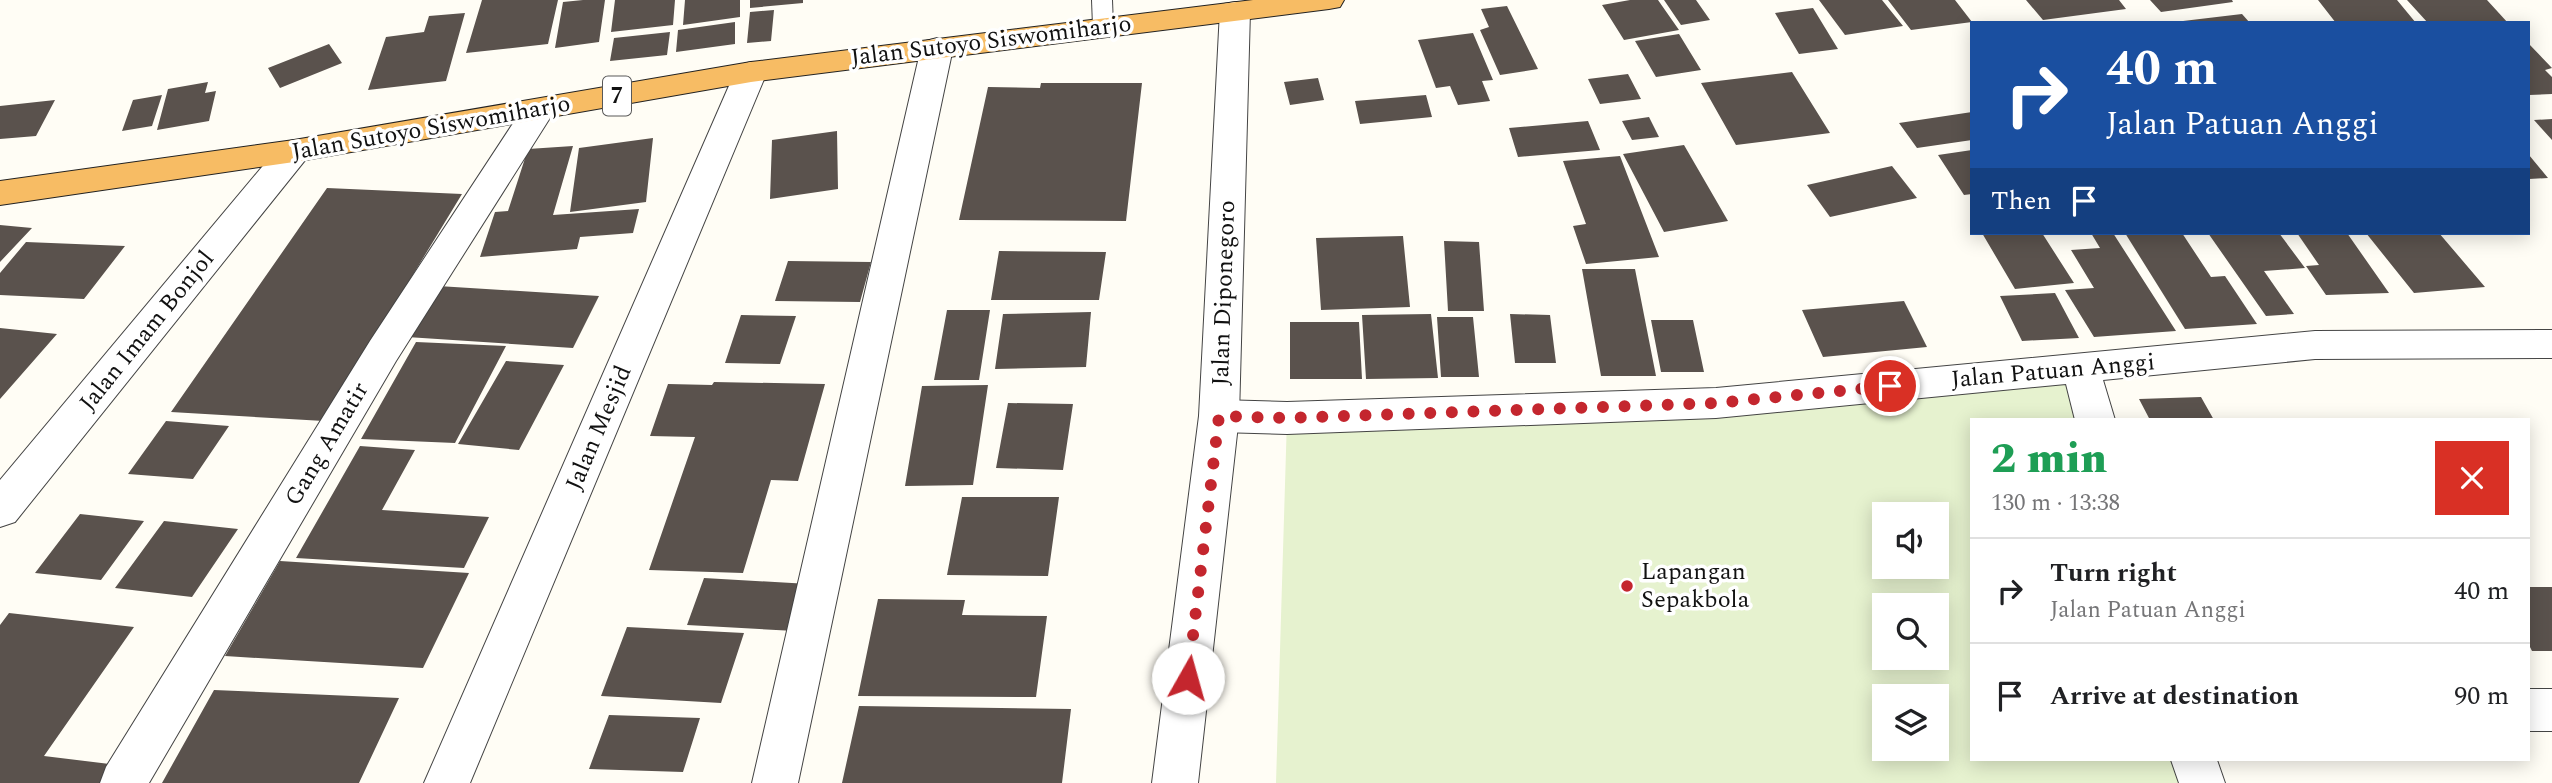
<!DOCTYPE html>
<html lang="en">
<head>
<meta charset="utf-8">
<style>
  body { margin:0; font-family:Spectral,serif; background:#f2f2f2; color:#202124; height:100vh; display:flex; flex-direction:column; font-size:26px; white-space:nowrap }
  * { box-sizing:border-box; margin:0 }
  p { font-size:23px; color:#757577 }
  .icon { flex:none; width:38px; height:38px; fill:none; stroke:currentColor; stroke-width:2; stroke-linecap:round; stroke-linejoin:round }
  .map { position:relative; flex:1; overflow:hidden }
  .side { position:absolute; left:1970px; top:418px; width:560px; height:343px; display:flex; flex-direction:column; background:#fff; border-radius:0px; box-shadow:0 4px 18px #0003 }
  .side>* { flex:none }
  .guide { position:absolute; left:1970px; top:21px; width:560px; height:214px; border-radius:0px; box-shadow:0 4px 18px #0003; background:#1a4fa0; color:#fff; overflow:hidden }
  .fabs { position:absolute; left:1872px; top:502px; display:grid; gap:14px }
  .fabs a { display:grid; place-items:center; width:77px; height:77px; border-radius:0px; background:#fff; box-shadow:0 4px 18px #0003; font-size:35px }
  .pin { position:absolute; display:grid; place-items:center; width:60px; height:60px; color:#fff; margin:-30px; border:4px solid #fff; border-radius:50%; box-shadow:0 2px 7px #0007 }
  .me { position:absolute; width:77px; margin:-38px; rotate:7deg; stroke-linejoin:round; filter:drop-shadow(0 0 5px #0008) }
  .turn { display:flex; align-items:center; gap:24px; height:147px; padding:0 21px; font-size:32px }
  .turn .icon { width:91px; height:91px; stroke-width:2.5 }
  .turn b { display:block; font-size:49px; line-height:60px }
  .then { display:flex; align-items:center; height:66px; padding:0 21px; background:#0003; gap:14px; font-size:26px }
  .round { display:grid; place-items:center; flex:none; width:74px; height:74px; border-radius:0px; background:#f2f2f2 }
  .head { display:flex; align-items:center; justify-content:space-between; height:119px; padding:0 21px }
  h1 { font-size:42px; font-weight:800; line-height:52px; color:#1e9e55 }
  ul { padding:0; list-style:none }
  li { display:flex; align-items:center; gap:21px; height:105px; padding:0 21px; border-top:2px solid #e0e0e0 }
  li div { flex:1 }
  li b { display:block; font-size:26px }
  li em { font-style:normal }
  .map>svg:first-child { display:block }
</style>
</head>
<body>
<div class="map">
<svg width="2552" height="783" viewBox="0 0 2552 783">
  <rect width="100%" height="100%" fill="#fffdf5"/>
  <!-- pitch -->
  <path fill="#e6f2cf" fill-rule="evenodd" d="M2081,369L2095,420H1972V760H2194L2203,783H1276L1287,418ZM1885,514H1937V567H1885ZM1885,606H1937V658H1885ZM1885,696H1937V749H1885Z"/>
  <!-- building -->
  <path fill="#5a524d" d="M482,0H558L548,44L466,53Z
    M583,0H605L599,42L555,48L563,2Z
    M615,0H675L673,25L611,32Z
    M685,0H740V17L683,25Z
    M750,0H803V3L750,8Z
    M1630,0H1658L1679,30L1624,40L1602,5Z
    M1664,0H1696L1710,20L1681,25Z
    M1819,0H1882L1903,26L1845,35Z
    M1888,0H1955L1972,22L1911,30Z
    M2026,0H2119L2126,9L2043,20Z
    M2150,0H2232L2233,2L2161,12Z
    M2318,0H2397L2416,23H2336Z
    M2407,0H2487L2508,23H2428Z
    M1507,6L1538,69L1500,75L1480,30L1489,27L1481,9Z
    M1813,8L1838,49L1799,54L1775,13Z
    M774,10L771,41L747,43L750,12Z
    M465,13L446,81L368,90L386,37L424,32L429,16Z
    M2242,14L2250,23H2183V21Z
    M735,22V44L676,52L678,30Z
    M670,32L667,55L610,61L614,38Z
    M1473,33L1493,80L1482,81L1490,101L1458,105L1450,86L1436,88L1418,40Z
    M1679,34L1701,70L1656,77L1635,41Z
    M329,44L342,63L280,88L268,68Z
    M2529,44L2552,68L2545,70L2552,77V94L2529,95Z
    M1792,72L1830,133L1736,145L1701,83Z
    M1628,74L1641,99L1600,104L1588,79Z
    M1318,78L1324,100L1290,105L1284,82Z
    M208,82L205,93L216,91L209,121L157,130L168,89Z
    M1041,83H1142L1126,221L959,220L988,87L1040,88Z
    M162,95L152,126L122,131L133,100Z
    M1426,95L1432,117L1360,124L1355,101Z
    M55,100L36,136L0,139V106Z
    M1972,112V140L1917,148L1899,123Z
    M1649,117L1659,137L1632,140L1622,121Z
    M2552,119V140L2534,120Z
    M1588,121L1600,150L1518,157L1509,128Z
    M837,131L838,189L770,199L772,140Z
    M653,138L646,202L570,212L579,148Z
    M1684,145L1728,221L1664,232L1623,154Z
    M573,146L553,215L639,209L633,233L580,237L577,249L480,257L495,212L508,211L528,149Z
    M1972,150V194L1964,195L1938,155Z
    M2529,155L2548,178L2529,179Z
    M1620,156L1659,257L1586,264L1573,226L1586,224L1563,161Z
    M1892,166L1917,198L1830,217L1807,185Z
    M327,188L462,194L324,421L171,412Z
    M0,225L32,228L0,262Z
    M1982,233H2042L2074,283L2015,289Z
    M2091,233H2113L2176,331L2094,337L2065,290L2094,288L2071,250L2100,248Z
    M2125,233H2182L2211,277L2225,276L2257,324L2185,329Z
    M2208,233H2279L2305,268L2264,271L2294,314L2266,316Z
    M2297,233H2347L2389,293L2326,295L2306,266L2319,265Z
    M2366,233H2439L2485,287L2414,293Z
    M1403,236L1410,307L1321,310L1316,238Z
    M1444,241L1479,242L1484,311H1448Z
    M26,242L125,246L84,299L0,295V273Z
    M999,251L1106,252L1099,300H991Z
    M788,261L871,262L860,302L775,301Z
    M1582,269H1635L1656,376H1601Z
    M438,286L599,296L573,348L407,337Z
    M2055,293L2079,338L2022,341L2000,296Z
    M1904,301L1927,347L1823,357L1802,310Z
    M947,310H990L979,380H934Z
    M1091,312L1086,367L995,369L1003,314Z
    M1431,314L1438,378L1366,379L1362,315Z
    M1510,314L1550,315L1556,363H1515Z
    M741,315L796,316L780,364L725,363Z
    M1437,317H1473L1479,377H1441Z
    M1651,320H1693L1704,372H1661Z
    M1290,322H1359L1362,379H1290Z
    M0,328L57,334L0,399Z
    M416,342L506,346L455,443L361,439Z
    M506,361L564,365L519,450L458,444Z
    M714,382L825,384L798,481L771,480L743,573L649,570L695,437L650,436L668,384L712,385Z
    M988,385L973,485L905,486L922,386Z
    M2201,397L2214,420H2150L2139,399Z
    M1008,403L1073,404L1063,470L996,468Z
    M166,421L229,426L193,479L128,474Z
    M360,446L415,450L382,510L489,517L464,568L296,558Z
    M962,497H1059L1048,576L947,575Z
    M80,514L144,521L101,580L35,573Z
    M164,521L238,529L192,597L115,588Z
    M280,561L469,573L423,668L225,656Z
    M704,578L809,584L795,631L687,625Z
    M2529,587H2552V651H2532L2529,645Z
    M878,599L965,600L962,615L1047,616L1036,697L858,696Z
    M9,613L134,627L44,756L126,766L115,783H0V625Z
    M627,627L744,633L721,703L601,696Z
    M214,690L399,698L359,783H162Z
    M859,706L1071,709L1062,783H842Z
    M609,715L700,718L683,772L589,769Z"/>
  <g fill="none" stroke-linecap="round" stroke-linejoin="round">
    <!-- service casing -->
    <g stroke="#444" stroke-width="2">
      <path id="service" d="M1092,0H1112L1113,26L1110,30H1096L1093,26Z"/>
    </g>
    <!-- minor casing -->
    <g stroke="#444" stroke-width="2">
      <path id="minor" d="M937,38L948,41L953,48L798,783H752L921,48L926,41Z
        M751,62L762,65L767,72L470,783H424L735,72L740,65Z
        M539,99L551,102L555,110L396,361L149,783H100L106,767L370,341L527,102Z
        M294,140L306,143L311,151L306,159L15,522L0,527V480L282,143Z
        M2552,330V358L2315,359L2103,380L2115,420H2075L2066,384L1716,418L1287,434L1219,432L1205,427L1199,416L1205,405L1219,400L1287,402L1716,388L2315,331Z
        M2529,689H2552V731H2529Z
        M2171,760H2217L2225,783H2179Z"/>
    </g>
    <!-- tertiary casing -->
    <g stroke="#444" stroke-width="2">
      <path id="tertiary" d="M1235,2L1246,4L1250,11L1239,416L1198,783H1152L1199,416L1220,11L1224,4Z"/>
    </g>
    <!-- trunk casing -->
    <g stroke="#222" stroke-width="2">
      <path id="trunk" d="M1253,0H1344L1340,7L1329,9L751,82L294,162L0,205V181L294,140L751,62Z"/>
    </g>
    <!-- service -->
    <use href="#service" fill="#fff" fill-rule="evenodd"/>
    <!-- minor -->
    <use href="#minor" fill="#fff" fill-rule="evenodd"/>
    <!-- tertiary -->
    <use href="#tertiary" fill="#fff" fill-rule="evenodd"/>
    <!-- trunk -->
    <use href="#trunk" fill="#f7bc64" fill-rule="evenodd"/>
  </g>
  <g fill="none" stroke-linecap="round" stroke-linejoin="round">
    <!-- route -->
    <path stroke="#c4262e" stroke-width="12" stroke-dasharray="0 21.6" d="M1188,678L1219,416L1287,418L1716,403L1890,386"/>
  </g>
  <!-- markers -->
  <circle fill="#c4262e" stroke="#fff" stroke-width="2.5" cx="1627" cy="586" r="7"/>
  <g text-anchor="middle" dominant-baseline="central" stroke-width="7" stroke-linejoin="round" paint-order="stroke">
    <!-- shield labels -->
    <rect fill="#fff" stroke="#585858" stroke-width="2" x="603" y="76.5" width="28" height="39" rx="5"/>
    <g font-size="23" font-weight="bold" fill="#111">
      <text x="617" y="96">7</text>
    </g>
    <!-- street labels -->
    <g font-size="24" fill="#111" stroke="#fff">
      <text transform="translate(991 41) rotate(-7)">Jalan Sutoyo Siswomiharjo</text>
      <text transform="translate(431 128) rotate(-10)">Jalan Sutoyo Siswomiharjo</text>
      <text transform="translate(1224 293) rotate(-88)">Jalan Diponegoro</text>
      <text transform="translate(147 331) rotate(-51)">Jalan Imam Bonjol</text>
      <text transform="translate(2053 371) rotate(-5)">Jalan Patuan Anggi</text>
      <text transform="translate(599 428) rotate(-67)">Jalan Mesjid</text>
      <text transform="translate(327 444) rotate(-59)">Gang Amatir</text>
    </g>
    <!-- poi labels -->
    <g font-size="24" fill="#111" stroke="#fff" text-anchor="start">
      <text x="1641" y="572">Lapangan<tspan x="1641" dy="28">Sepakbola</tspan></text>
    </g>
  </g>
</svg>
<div class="fabs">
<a><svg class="icon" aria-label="sound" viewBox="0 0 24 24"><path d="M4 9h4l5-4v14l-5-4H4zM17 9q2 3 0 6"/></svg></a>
<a><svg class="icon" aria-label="search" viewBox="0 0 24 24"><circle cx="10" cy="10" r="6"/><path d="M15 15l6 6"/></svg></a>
<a><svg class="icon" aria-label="layers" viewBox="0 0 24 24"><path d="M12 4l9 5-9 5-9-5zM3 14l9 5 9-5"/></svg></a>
</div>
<div class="pin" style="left:1890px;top:386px;background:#d93025"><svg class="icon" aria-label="arrive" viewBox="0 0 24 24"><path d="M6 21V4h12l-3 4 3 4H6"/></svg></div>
<svg class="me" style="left:1188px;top:678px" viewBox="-20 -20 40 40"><circle r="19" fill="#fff"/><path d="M0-13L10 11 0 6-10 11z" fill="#c4262e"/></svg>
<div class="guide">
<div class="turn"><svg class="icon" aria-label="right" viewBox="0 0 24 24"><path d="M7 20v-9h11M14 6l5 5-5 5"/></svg><div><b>40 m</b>Jalan Patuan Anggi</div></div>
<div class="then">Then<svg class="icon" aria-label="arrive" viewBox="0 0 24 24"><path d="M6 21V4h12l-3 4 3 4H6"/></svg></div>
</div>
<section class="side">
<div class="head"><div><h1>2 min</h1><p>130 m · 13:38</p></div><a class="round" style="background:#d93025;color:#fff"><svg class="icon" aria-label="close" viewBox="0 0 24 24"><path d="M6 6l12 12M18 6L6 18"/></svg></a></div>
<ul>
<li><svg class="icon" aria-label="right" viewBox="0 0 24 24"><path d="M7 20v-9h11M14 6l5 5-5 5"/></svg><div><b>Turn right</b><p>Jalan Patuan Anggi</p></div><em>40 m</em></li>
<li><svg class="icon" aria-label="arrive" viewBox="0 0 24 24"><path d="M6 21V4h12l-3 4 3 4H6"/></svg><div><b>Arrive at destination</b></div><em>90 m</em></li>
</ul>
</section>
</div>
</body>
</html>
